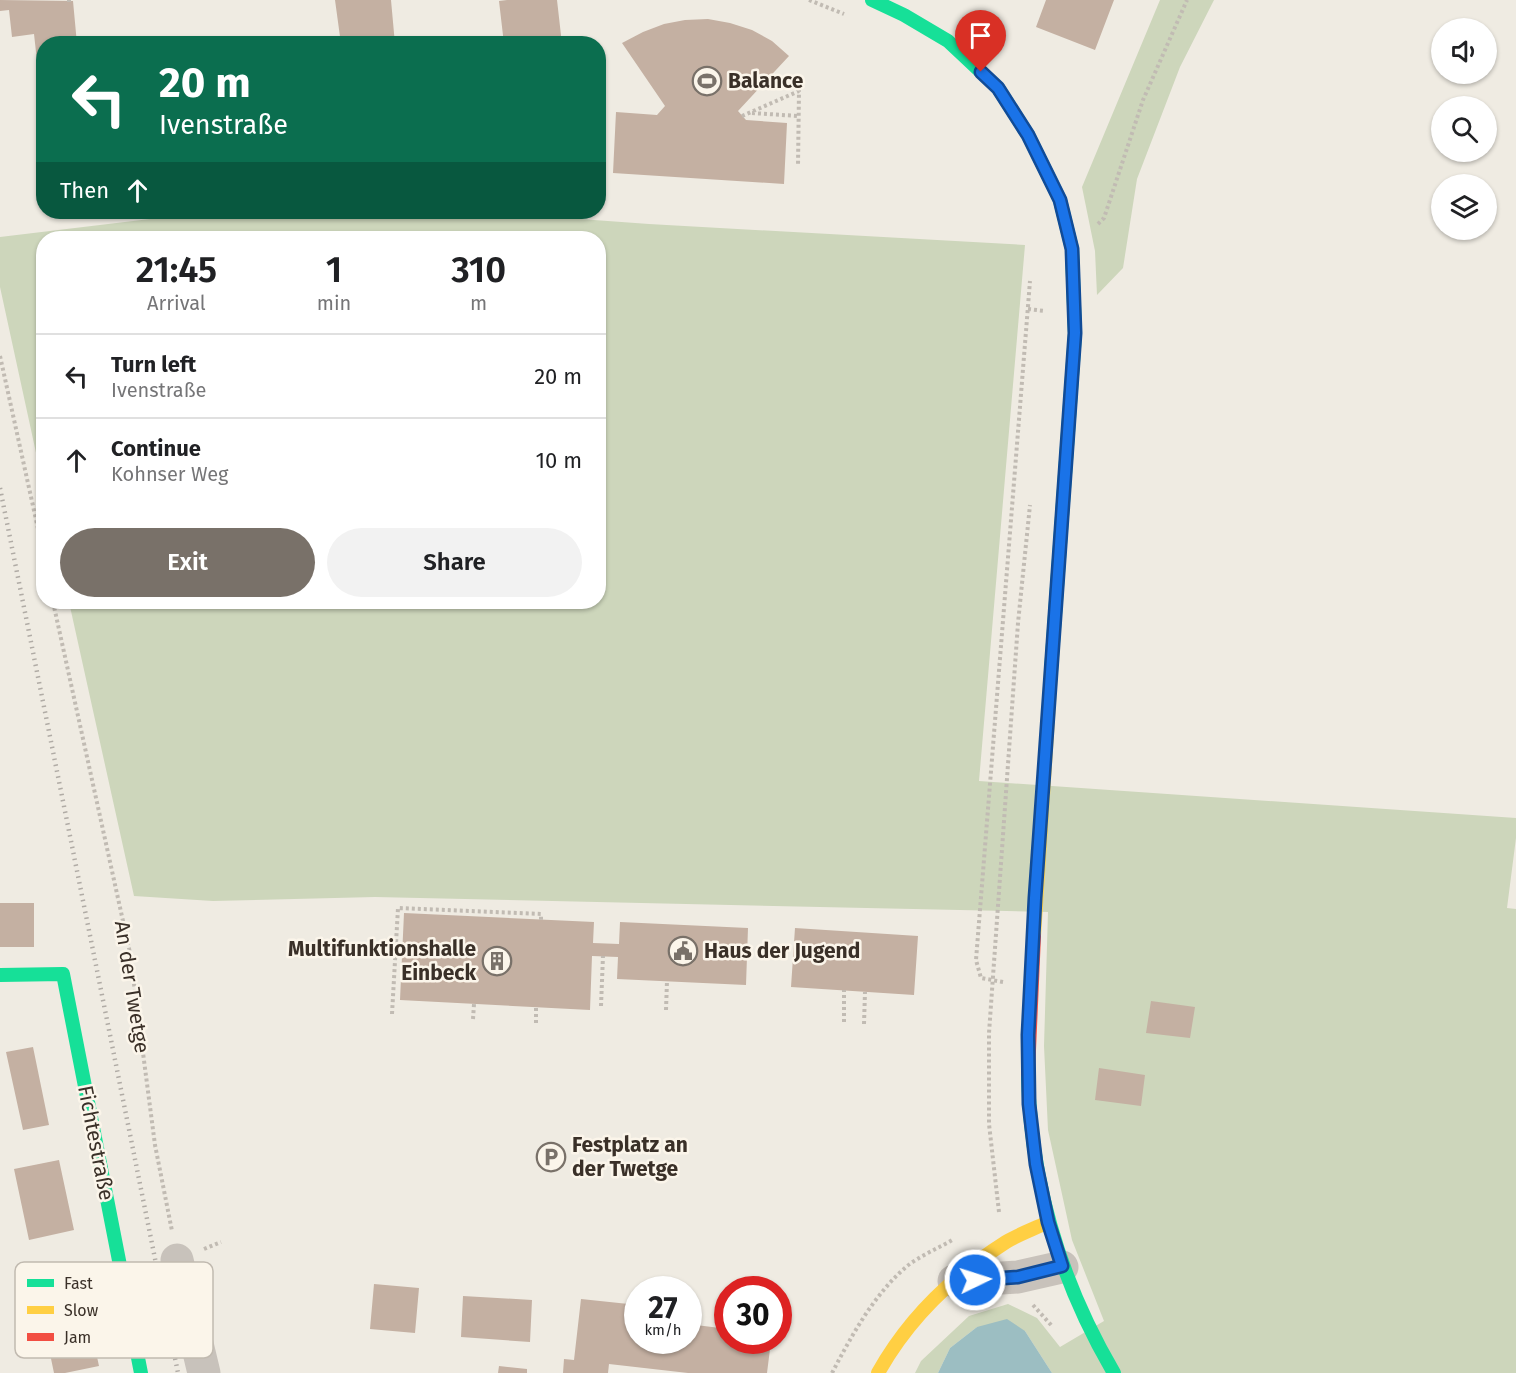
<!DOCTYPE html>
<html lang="en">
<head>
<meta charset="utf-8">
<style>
  body { margin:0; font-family:"Fira Sans",sans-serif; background:#f2f2f2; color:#202124; height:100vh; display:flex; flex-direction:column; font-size:22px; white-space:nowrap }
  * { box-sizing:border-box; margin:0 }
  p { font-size:20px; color:#757577 }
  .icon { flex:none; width:33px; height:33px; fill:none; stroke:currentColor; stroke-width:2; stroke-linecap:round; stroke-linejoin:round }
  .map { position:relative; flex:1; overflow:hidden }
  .side { position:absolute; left:36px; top:231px; width:570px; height:378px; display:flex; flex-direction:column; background:#fff; border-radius:24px; box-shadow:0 2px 4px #0004 }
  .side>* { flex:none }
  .top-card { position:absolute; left:36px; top:36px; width:570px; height:183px; border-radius:24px; box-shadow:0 2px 4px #0004; background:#0b6e4f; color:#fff; overflow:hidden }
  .fabs { position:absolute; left:1431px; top:18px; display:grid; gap:12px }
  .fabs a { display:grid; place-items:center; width:66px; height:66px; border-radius:50%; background:#fff; box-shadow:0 2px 4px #0004; font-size:30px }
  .speed { position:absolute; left:624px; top:1276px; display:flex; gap:12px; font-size:30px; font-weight:700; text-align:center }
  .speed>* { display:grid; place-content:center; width:78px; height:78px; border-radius:50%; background:#fff; box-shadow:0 2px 4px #0004; line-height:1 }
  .speed small { font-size:15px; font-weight:400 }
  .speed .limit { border:9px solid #d22; background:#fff; color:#111 }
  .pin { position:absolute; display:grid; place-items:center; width:51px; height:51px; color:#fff; margin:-62px -26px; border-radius:50% 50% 50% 0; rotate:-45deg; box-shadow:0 0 6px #0007 }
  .pin .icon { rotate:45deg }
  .me { position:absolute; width:66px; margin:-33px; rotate:86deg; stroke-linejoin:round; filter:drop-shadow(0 0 4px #0008) }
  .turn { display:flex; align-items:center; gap:21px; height:126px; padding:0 24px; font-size:27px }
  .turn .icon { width:78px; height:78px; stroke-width:2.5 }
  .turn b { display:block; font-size:42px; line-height:51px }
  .then { display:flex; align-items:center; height:57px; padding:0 24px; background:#0003; gap:12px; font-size:22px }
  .eta { display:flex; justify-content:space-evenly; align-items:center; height:102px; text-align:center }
  .eta b { font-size:36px; font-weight:600; line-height:42px }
  .action { display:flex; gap:12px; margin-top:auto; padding:12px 24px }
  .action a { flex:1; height:69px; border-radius:36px; background:#797169; color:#fff; font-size:24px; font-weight:600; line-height:69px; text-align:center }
  .action a+a { background:#f2f2f2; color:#202124 }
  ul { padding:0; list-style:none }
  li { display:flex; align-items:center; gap:18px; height:84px; padding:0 24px; border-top:2px solid #e0e0e0 }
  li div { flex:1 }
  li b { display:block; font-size:22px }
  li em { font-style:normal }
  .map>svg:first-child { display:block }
</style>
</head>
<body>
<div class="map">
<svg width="1516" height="1373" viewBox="0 0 1516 1373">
  <rect width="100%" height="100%" fill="#efebe2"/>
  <!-- green -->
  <path fill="#cdd6bb" d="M1160,0H1214L1180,67L1137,179L1123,268L1097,295L1095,251L1082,187Z
    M208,212H483L649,224L1025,245L979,781L1516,818V838L1507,908L1516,909V1373H1052L1025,1331L977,1327L950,1348L938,1373H915L921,1361L969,1316L1008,1304L1037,1318L1060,1347L1104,1321L1072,1240L1048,1130L1044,1046L1048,912L375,897L213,901L134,896L69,602H598V238H44L43,485L0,287V237Z"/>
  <!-- water -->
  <path fill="#9cbec2" d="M1007,1319L1025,1331L1052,1373H938L950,1348L977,1327Z"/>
  <!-- building -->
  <path fill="#c4b0a2" d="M0,0L73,1L77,44H44V79H39L34,34L12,37L9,10L0,11Z
    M335,0H391L395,44H341Z
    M507,0H557L562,44H504L499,1Z
    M1046,0H1114L1095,50L1036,27Z
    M708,19L730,23L752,30L772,41L789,56L738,111L746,120L787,123L784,184L613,173L616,112L657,115L665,106L622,43L643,32L664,24L685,20Z
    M0,903H34V947H0Z
    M404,913L594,922L593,943L619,944L620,922L748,928L746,985L617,979L618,957L592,956L590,1010L400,1000Z
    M795,928L918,936L914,995L791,987Z
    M1151,1001L1195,1007L1190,1038L1146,1033Z
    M33,1047L49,1125L23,1130L6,1052Z
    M1099,1068L1145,1075L1141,1106L1095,1100Z
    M59,1160L74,1230L29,1240L14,1169Z
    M374,1284L419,1288L415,1333L370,1329Z
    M463,1296L532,1300L530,1342L461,1337Z
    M84,1297L99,1366L65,1373H54L40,1306Z
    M581,1299L638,1305V1341H688V1324L728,1329V1341H771L767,1373H688L609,1364L608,1373H563L564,1359L574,1360Z
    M499,1366L527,1369V1373H498Z"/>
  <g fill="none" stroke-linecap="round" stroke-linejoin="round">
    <!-- path -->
    <path stroke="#c1bbb3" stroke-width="4" stroke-dasharray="3 3" stroke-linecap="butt" d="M69,0V2
      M809,0L844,14
      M752,113L798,116
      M742,116L799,91L798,166
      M1098,224L1104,218L1143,100L1187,0
      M1028,309L1045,311
      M0,356L44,556
      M53,602L130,953L155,1145L172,1231
      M396,953H402
      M1003,982L981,978L976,960L1030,281
      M601,1006L603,956
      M666,1010L667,981
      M392,1014L398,908L541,914V920
      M473,1019L474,1004
      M844,1022V990
      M536,1023V1007
      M864,1024L865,992
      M999,1212L989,1124V1033L1018,623L1030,505
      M204,1249L221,1242
      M1033,1305L1052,1326
      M832,1373C852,1335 873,1296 906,1267C919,1256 939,1248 954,1239"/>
    <!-- street -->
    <path stroke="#c8c2bb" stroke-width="33" d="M177,1260L204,1373
      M954,1281L1018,1277L1062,1267"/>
    <!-- fast -->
    <path stroke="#16e098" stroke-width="14" d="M872,0L904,15L948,41L998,88L1028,135L1060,200L1072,249L1075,334L1051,671
      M0,975L63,974L141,1373
      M1028,1073C1030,1180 1060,1281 1114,1373"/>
    <!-- slow -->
    <path stroke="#ffcf43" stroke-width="14" d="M1034,936L1051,671
      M878,1373C908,1319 954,1275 1006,1242C1019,1234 1034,1229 1048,1222"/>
    <!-- jam -->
    <path stroke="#f24e42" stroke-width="14" d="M1028,1073L1034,936"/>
    <!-- rail -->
    <path stroke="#b0aba5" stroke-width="4.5" stroke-dasharray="1.5 4.5" stroke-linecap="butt" d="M0,488L178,1373"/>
  </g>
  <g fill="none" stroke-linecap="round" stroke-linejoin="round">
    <!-- route casing -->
    <g stroke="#114b97" stroke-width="15">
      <path id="route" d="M975,1280L1018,1277L1062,1266L1048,1222L1036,1164L1029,1104L1028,1035L1035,898L1075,333L1072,249L1060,200L1028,135L998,88L981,72"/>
    </g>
    <!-- route -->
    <use href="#route" stroke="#1a73e8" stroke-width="10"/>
  </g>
  <!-- icons -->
  <defs>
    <g id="stadium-ring" transform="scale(1.5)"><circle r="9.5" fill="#fbf5ea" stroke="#797169" stroke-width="1.5"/><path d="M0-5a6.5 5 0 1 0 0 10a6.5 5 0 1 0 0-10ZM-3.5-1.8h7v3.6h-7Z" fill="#797169"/></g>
    <g id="civic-ring" transform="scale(1.5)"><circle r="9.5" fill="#fbf5ea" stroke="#797169" stroke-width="1.5"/><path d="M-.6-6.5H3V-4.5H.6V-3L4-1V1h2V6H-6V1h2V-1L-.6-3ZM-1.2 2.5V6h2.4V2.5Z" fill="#797169"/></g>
    <g id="building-ring" transform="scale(1.5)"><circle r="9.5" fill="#fbf5ea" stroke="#797169" stroke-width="1.5"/><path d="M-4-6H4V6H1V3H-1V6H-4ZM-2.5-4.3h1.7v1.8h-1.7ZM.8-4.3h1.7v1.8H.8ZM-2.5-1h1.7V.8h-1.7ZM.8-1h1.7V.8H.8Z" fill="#797169"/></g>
    <g id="parking-ring" transform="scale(1.5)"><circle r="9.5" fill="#fbf5ea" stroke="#797169" stroke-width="1.5"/><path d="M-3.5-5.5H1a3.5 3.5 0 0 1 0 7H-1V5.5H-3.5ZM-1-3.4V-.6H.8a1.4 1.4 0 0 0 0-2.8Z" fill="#797169"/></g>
  </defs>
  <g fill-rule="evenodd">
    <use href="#stadium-ring" x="707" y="81"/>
    <use href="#civic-ring" x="683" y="951"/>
    <use href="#building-ring" x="497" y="961"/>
    <use href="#parking-ring" x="551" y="1157"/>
  </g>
  <g text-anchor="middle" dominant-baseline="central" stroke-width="5" stroke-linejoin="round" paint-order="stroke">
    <!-- poi labels -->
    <g font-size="21" font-weight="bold" fill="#3a3028" stroke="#fbf5ea" text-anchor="start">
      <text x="728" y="81">Balance</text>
      <text x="476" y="949" text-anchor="end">Multifunktionshalle<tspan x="476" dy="24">Einbeck</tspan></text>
      <text x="704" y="951">Haus der Jugend</text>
      <text x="572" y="1145">Festplatz an<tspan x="572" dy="24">der Twetge</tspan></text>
    </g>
    <!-- street labels -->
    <g font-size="21" fill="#3a3028" stroke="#fbf5ea">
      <text transform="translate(132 987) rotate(81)">An der Twetge</text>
      <text transform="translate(96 1143) rotate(79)">Fichtestraße</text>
    </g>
  </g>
  <!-- legend -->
  <rect x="15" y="1262" width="198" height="96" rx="9" fill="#fbf5ea" stroke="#c1bab0" stroke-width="1.5"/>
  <rect x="27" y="1279" width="27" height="8" fill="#16e098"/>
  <rect x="27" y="1306" width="27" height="8" fill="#ffcf43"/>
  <rect x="27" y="1333" width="27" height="8" fill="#f24e42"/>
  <g font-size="16" fill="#3a3028">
    <text x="64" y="1289">Fast</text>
    <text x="64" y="1316">Slow</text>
    <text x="64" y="1343">Jam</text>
  </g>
</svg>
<div class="fabs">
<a><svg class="icon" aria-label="sound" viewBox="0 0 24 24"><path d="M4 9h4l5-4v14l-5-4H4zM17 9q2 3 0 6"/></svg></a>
<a><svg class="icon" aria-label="search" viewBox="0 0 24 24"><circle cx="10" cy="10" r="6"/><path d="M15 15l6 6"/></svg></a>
<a><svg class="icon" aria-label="layers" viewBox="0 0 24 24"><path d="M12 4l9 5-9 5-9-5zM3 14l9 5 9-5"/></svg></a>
</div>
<div class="speed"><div>27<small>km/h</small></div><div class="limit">30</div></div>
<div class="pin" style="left:981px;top:72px;background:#d93025"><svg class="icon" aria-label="arrive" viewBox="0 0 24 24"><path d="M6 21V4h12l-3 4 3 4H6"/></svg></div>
<svg class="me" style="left:975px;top:1280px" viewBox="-20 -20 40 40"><circle r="17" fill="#1a73e8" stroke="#fff" stroke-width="3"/><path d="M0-11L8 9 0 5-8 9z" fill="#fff"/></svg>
<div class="top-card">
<div class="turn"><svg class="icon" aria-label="left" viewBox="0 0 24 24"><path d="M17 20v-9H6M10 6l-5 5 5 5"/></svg><div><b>20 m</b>Ivenstraße</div></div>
<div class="then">Then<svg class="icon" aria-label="ahead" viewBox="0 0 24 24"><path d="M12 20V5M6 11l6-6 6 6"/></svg></div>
</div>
<section class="side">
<div class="eta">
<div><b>21:45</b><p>Arrival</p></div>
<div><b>1</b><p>min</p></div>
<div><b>310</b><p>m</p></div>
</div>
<ul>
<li><svg class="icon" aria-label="left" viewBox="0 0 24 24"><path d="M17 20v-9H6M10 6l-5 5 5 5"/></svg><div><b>Turn left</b><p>Ivenstraße</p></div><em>20 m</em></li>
<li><svg class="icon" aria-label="ahead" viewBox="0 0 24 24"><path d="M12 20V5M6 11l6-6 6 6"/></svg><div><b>Continue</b><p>Kohnser Weg</p></div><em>10 m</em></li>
</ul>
<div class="action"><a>Exit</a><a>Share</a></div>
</section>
</div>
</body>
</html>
